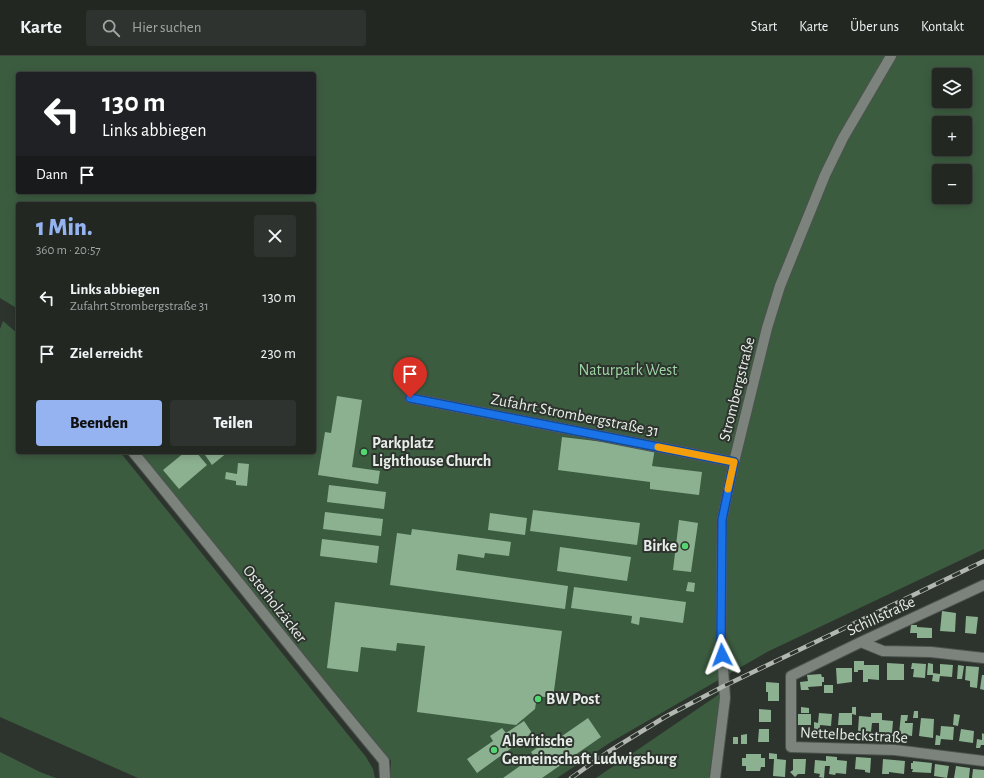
<!DOCTYPE html>
<html lang="de">
<head>
<meta charset="utf-8">
<style>
  body { margin:0; font-family:"Alegreya Sans",sans-serif; background:#2e332f; color:#f1f3f6; height:100vh; display:flex; flex-direction:column; font-size:15px; white-space:nowrap }
  * { box-sizing:border-box; margin:0 }
  p { font-size:13px; color:#a2a5a5 }
  .icon { flex:none; width:22px; height:22px; fill:none; stroke:currentColor; stroke-width:2; stroke-linecap:round; stroke-linejoin:round }
  .map { position:relative; flex:1; overflow:hidden }
  .details { position:absolute; left:16px; top:146px; width:300px; height:252px; display:flex; flex-direction:column; background:#222722; border-radius:4px; box-shadow:0 2px 10px #0003,0 0 0 1px #3f4440 }
  .details>* { flex:none }
  .banner { position:absolute; left:16px; top:16px; width:300px; height:122px; border-radius:4px; box-shadow:0 2px 10px #0003,0 0 0 1px #3f4440; background:#202124; color:#fff; overflow:hidden }
  .fabs { position:absolute; left:932px; top:12px; display:grid; gap:8px }
  .fabs a { display:grid; place-items:center; width:40px; height:40px; border-radius:4px; background:#222722; box-shadow:0 2px 10px #0003,0 0 0 1px #3f4440; font-size:20px }
  .pin { position:absolute; display:grid; place-items:center; width:34px; height:34px; color:#fff; margin:-41px -17px; border-radius:50% 50% 50% 0; rotate:-45deg; box-shadow:0 0 4px #0007 }
  .pin .icon { rotate:45deg }
  .me { position:absolute; width:44px; margin:-22px; rotate:357deg; stroke-linejoin:round; filter:drop-shadow(0 0 3px #0008) }
  .turn { display:flex; align-items:center; gap:14px; height:84px; padding:0 20px; font-size:18px }
  .turn .icon { width:52px; height:52px; stroke-width:2.5 }
  .turn b { display:block; font-size:28px; line-height:34px }
  .then { display:flex; align-items:center; height:38px; padding:0 20px; background:#0003; gap:8px; font-size:15px }
  .round { display:grid; place-items:center; flex:none; width:42px; height:42px; border-radius:4px; background:#2e332f }
  .headline { display:flex; align-items:center; justify-content:space-between; height:68px; padding:0 20px }
  h1 { font-size:24px; font-weight:800; line-height:30px; color:#95b2f1 }
  .cta { display:flex; gap:8px; margin-top:auto; padding:8px 20px }
  .cta a { flex:1; height:46px; border-radius:4px; background:#95b2f1; color:#111; font-size:16px; font-weight:800; line-height:46px; text-align:center }
  .cta a+a { background:#2e332f; color:#f1f3f6 }
  ul { padding:0; list-style:none }
  li { display:flex; align-items:center; gap:12px; height:56px; padding:0 20px }
  li div { flex:1 }
  li b { display:block; font-size:15px }
  li em { font-style:normal }
  header { display:flex; align-items:center; gap:24px; box-sizing:border-box; height:56px; padding:0 20px; background:#222722; border-bottom:1px solid #3f4440 }
  header strong { font-size:19px }
  nav { display:flex; gap:22px; margin-inline-start:auto; font-size:14px }
  .search { width:280px; height:36px; background:#2e332f; display:flex; align-items:center; gap:10px; box-sizing:border-box; padding:0 14px; border-radius:4px; color:#a2a5a5; font-size:15px }
  .map>svg:first-child { display:block }
</style>
</head>
<body>
<header>
<strong>Karte</strong>
<div class="search"><svg class="icon" aria-label="search" viewBox="0 0 24 24"><circle cx="10" cy="10" r="6"/><path d="M15 15l6 6"/></svg>Hier suchen</div>
<nav><a>Start</a><a>Karte</a><a>Über uns</a><a>Kontakt</a></nav>
</header>
<div class="map">
<svg width="984" height="722" viewBox="0 0 984 722">
  <rect width="100%" height="100%" fill="#2d342d"/>
  <!-- green -->
  <path fill="#3c5c40" fill-rule="evenodd" d="M0,0H984V493L767,596L611,686L557,722H390L391,705L138,396H314V148H18V253L0,242ZM18,18H314V136H18ZM939,19H965V45H939ZM939,67H965V93H939ZM939,115H965V141H939Z
    M3,265L18,278V396H120L366,701L373,713L375,722H138L0,661V273Z
    M721,637L709,722H596Z
    M0,696L40,716L56,722H0Z"/>
  <!-- building -->
  <path fill="#8cb191" d="M337,340L362,344L352,411L380,415L378,428L318,419L325,376L331,377Z
    M562,381L655,392L652,410L702,416L699,439L650,433V426L558,414Z
    M185,396H196L207,409L179,433L163,414Z
    M203,396H228L212,409Z
    M238,407L249,408L247,430L236,429V425L225,423L226,416L237,418Z
    M329,429L386,436L384,453L327,446Z
    M533,454L640,467L637,489L530,475Z
    M325,456L383,463L381,480L323,473Z
    M490,457L527,462L525,479L488,474Z
    M679,464L698,467L691,516L673,514Z
    M412,473L511,486L509,500L485,497L484,502L458,498L456,514L568,530L565,553L390,529L397,477L411,479Z
    M322,483L379,490L377,507L320,500Z
    M560,491L631,501L627,525L557,515Z
    M688,526L695,527L694,536L686,535Z
    M574,531L686,546L683,567L640,561L639,569L631,567L632,560L571,552Z
    M335,546L562,575L553,642L537,640L535,653L516,669L417,656L425,590L397,587L396,595L361,591L358,616L327,612Z
    M942,555L956,557L955,576L940,575Z
    M966,560L978,561L976,578L965,577Z
    M911,569H917V571L932,572V582H917V577H910Z
    M854,605H864V609H879V624L868,623V626H863V614H858V616H854Z
    M887,607L904,608V624H887Z
    M912,607L926,608L925,622L913,621L914,613H911Z
    M928,607L933,608V617L940,618V608L953,609L952,621L940,620L939,626L932,625L933,619H927Z
    M958,609L964,610L962,623H957Z
    M966,610L979,611L977,632L970,631V625L965,624Z
    M836,612H852V626L837,628Z
    M821,618L822,621H824V626H822V630L808,631L809,634H801L800,626L808,625L807,619Z
    M982,619H984V634L980,633Z
    M766,626L779,627V645H768V636H766Z
    M824,629H833V637H824Z
    M801,651L809,652V657H801Z
    M852,651H856V659L852,658V669H838L839,657H852Z
    M759,653L771,654V666H759Z
    M914,655H918V662H913Z
    M819,657L832,658L831,670L820,669V676L814,675V666L818,667Z
    M871,657H882V664L893,665L892,677L879,676V667H872L871,676L858,675L859,660L871,661Z
    M798,658H811V669H798Z
    M954,658L960,659L958,670L953,669Z
    M901,659H908L907,665H905V667H913L912,680L899,678Z
    M588,662L601,681L542,722H503L534,700L531,696L549,683L552,687Z
    M921,662L934,663L933,682L919,680Z
    M524,665L532,677L477,717L467,703L493,685L490,680L502,672L506,677Z
    M941,670L954,671L953,684L941,683L940,689H935L936,679L940,680Z
    M759,673H769V686H758Z
    M961,673L974,675L973,687L959,685Z
    M982,677L984,678V689H981L980,692H976L977,683L982,684Z
    M747,678V688H741V679Z
    M733,681H738V688H733Z
    M769,697L777,698V703L786,704L785,721L773,720L774,703H769Z
    M746,698H761V702H765V711H761L760,715H746V710H742V702H746Z
    M826,700L837,701V704L847,705L846,718L836,717L835,719L829,718L830,710H825L824,722L819,721L820,718L814,717L815,704L826,705Z
    M856,701L871,702L870,717L865,716V714L855,713Z
    M793,703H806L805,718H798L795,721L790,716L793,714Z
    M883,703L905,705L904,718L889,716V718H882Z
    M913,705L932,707L931,717L912,716L913,713H911V707H913Z
    M935,708L949,710L947,722L934,720Z
    M956,710L970,712L969,722H954Z
    M973,713L984,714V722H972Z"/>
  <g fill="none" stroke-linecap="round" stroke-linejoin="round">
    <!-- minor casing -->
    <g stroke="#4c524d" stroke-width="12">
      <path id="minor" d="M410,342L734,406
        M133,396C217,498 299,603 384,705L385,722
        M984,529L861,586L791,620V691L895,694L984,705
        M861,586L883,595L931,596L984,602
        M715,722L725,642L721,583L722,464L734,406L767,272L780,230L825,119L843,82L891,0"/>
    </g>
    <!-- minor -->
    <use href="#minor" stroke="#7b837c" stroke-width="10"/>
    <!-- rail casing -->
    <g stroke="#b2b7b2" stroke-width="4.5">
      <path id="rail" d="M571,722L608,696L665,661L724,630L984,505"/>
    </g>
    <!-- rail -->
    <use href="#rail" stroke="#2d342d" stroke-width="3" stroke-dasharray="9" stroke-linecap="butt"/>
  </g>
  <g fill="none" stroke-linecap="round" stroke-linejoin="round">
    <!-- route casing -->
    <g stroke="#114b97" stroke-width="10">
      <path id="route" d="M410,342L734,406L722,464L721,583L722,599"/>
    </g>
    <!-- route -->
    <use href="#route" stroke="#1a73e8" stroke-width="7"/>
    <!-- slow -->
    <path stroke="#f59e0b" stroke-width="7" d="M658,391L734,406L728,433"/>
  </g>
  <!-- markers -->
  <g fill="#53d672" stroke="#2d342d" stroke-width="1.5">
    <circle cx="364" cy="396" r="4"/>
    <circle cx="685" cy="490" r="4"/>
    <circle cx="538" cy="643" r="4"/>
    <circle cx="494" cy="694" r="4"/>
  </g>
  <g text-anchor="middle" dominant-baseline="central" stroke-width="4" stroke-linejoin="round" paint-order="stroke">
    <!-- park labels -->
    <g font-size="16" fill="#9dd6a5" stroke="#2d342d">
      <text x="628" y="314">Naturpark West</text>
    </g>
    <!-- street labels -->
    <g font-size="16" fill="#e8ede9" stroke="#2d342d">
      <text transform="translate(737 333) rotate(-76)">Strombergstraße</text>
      <text transform="translate(575 359) rotate(11)">Zufahrt Strombergstraße 31</text>
      <text transform="translate(275 548) rotate(52)">Osterholzäcker</text>
      <text transform="translate(881 560) rotate(-25)">Schillstraße</text>
      <text transform="translate(854 679) rotate(3)">Nettelbeckstraße</text>
    </g>
    <!-- poi labels -->
    <g font-size="16" font-weight="bold" fill="#e8ede9" stroke="#2d342d" text-anchor="start">
      <text x="372" y="387">Parkplatz<tspan x="372" dy="18">Lighthouse Church</tspan></text>
      <text x="677" y="490" text-anchor="end">Birke</text>
      <text x="546" y="643">BW Post</text>
      <text x="502" y="685">Alevitische<tspan x="502" dy="18">Gemeinschaft Ludwigsburg</tspan></text>
    </g>
  </g>
</svg>
<div class="fabs">
<a><svg class="icon" aria-label="layers" viewBox="0 0 24 24"><path d="M12 4l9 5-9 5-9-5zM3 14l9 5 9-5"/></svg></a>
<a>+</a>
<a>−</a>
</div>
<div class="pin" style="left:410px;top:342px;background:#d93025"><svg class="icon" aria-label="arrive" viewBox="0 0 24 24"><path d="M6 21V4h12l-3 4 3 4H6"/></svg></div>
<svg class="me" style="left:722px;top:599px" viewBox="-20 -20 40 40"><path d="M0-17L14 15 0 8-14 15z" fill="#1a73e8" stroke="#fff" stroke-width="4"/></svg>
<div class="banner">
<div class="turn"><svg class="icon" aria-label="left" viewBox="0 0 24 24"><path d="M17 20v-9H6M10 6l-5 5 5 5"/></svg><div><b>130 m</b>Links abbiegen</div></div>
<div class="then">Dann<svg class="icon" aria-label="arrive" viewBox="0 0 24 24"><path d="M6 21V4h12l-3 4 3 4H6"/></svg></div>
</div>
<section class="details">
<div class="headline"><div><h1>1 Min.</h1><p>360 m · 20:57</p></div><a class="round"><svg class="icon" aria-label="close" viewBox="0 0 24 24"><path d="M6 6l12 12M18 6L6 18"/></svg></a></div>
<ul>
<li><svg class="icon" aria-label="left" viewBox="0 0 24 24"><path d="M17 20v-9H6M10 6l-5 5 5 5"/></svg><div><b>Links abbiegen</b><p>Zufahrt Strombergstraße 31</p></div><em>130 m</em></li>
<li><svg class="icon" aria-label="arrive" viewBox="0 0 24 24"><path d="M6 21V4h12l-3 4 3 4H6"/></svg><div><b>Ziel erreicht</b></div><em>230 m</em></li>
</ul>
<div class="cta"><a>Beenden</a><a>Teilen</a></div>
</section>
</div>
</body>
</html>
